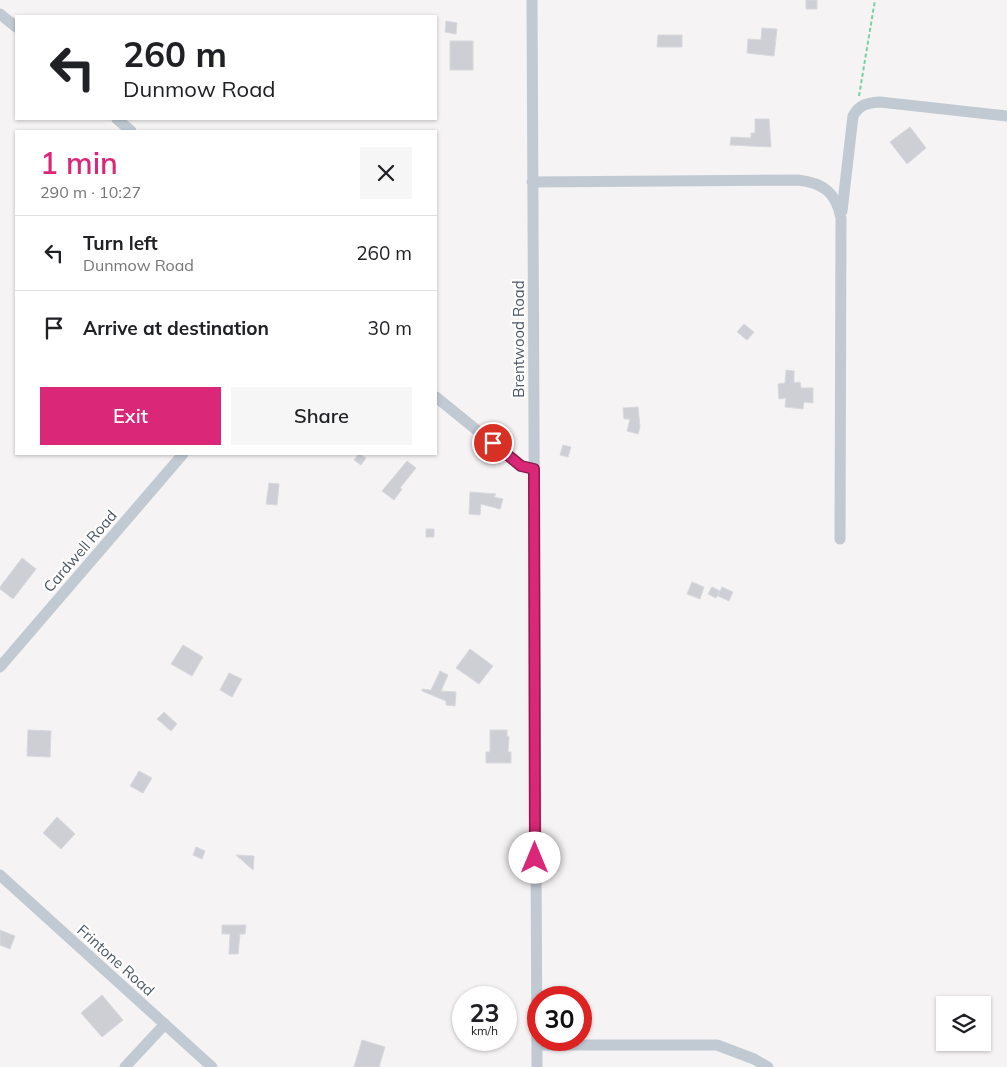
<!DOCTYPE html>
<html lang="en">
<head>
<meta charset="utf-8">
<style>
  body { margin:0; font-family:Mulish,sans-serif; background:#f6f6f6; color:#202124; height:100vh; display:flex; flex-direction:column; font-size:19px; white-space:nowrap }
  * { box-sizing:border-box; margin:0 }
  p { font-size:16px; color:#757577 }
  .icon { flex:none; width:28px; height:28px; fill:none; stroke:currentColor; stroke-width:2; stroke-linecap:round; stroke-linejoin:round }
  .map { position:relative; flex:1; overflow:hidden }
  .side { position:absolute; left:15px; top:130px; width:422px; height:325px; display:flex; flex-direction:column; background:#fff; border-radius:0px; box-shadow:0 1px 4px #0004 }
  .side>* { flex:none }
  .banner { position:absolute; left:15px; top:15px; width:422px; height:105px; border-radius:0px; box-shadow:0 1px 4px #0004; background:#fff; color:#202124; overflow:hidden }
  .controls { position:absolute; left:936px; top:996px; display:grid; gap:10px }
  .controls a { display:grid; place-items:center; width:55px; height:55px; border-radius:0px; background:#fff; box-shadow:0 1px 4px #0004; font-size:25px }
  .speed { position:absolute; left:452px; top:986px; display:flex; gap:10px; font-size:25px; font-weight:700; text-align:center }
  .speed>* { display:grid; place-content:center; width:65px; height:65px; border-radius:50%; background:#fff; box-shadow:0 1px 4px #0004; line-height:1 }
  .speed small { font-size:12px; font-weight:400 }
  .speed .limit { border:8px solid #d22; background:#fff; color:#111 }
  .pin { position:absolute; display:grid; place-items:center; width:42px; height:42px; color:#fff; margin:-21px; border:2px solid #fff; border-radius:50%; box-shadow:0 1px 5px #0007 }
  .me { position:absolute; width:55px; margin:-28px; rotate:0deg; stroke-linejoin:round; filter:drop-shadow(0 0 4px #0008) }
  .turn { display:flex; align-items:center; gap:18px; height:105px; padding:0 25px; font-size:22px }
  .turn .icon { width:65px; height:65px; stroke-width:2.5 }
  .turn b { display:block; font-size:35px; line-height:42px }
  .round { display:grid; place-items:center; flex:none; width:52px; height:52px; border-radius:0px; background:#f6f6f6 }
  .headline { display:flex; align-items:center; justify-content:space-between; height:85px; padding:0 25px }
  h1 { font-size:30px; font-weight:600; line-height:38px; color:#db2777 }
  .primary-button { display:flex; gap:10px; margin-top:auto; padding:10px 25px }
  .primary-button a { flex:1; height:58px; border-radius:0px; background:#db2777; color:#fff; font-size:20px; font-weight:600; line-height:58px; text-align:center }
  .primary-button a+a { background:#f6f6f6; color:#202124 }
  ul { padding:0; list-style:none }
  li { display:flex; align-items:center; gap:15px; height:75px; padding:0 25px; border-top:1px solid #e0e0e0 }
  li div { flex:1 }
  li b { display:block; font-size:19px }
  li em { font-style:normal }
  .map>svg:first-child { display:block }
</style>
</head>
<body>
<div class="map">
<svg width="1007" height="1067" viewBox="0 0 1007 1067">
  <rect width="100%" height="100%" fill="#f5f3f3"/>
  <!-- building -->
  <path fill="#cdcfd5" stroke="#d7d9de" d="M806,0H817V9H806Z
    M446,21L457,23L456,34L445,32Z
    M762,28L777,29L774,56L747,53L748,39L761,40Z
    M658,35H682V47H657Z
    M450,41H473V70H450Z
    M755,119H769L771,147L730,145L731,137L751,138V133H755Z
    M910,127L926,148L907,164L890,142Z
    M744,324L754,332L747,340L737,332Z
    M786,370L794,371V383L800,382L801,388H813V403L804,402L803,409L785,407L786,398L779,399L778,384L785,383Z
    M638,407L640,427L638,434L627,431L630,419H624L623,408Z
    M563,445L571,447L568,457L560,455Z
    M359,454L366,458L361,465L354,460Z
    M407,461L416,468L400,488L402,489L394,500L382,491Z
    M269,483L279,484L277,505L266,504Z
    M470,492L496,494L494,497L503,499L500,509L481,504L480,515L469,514Z
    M426,529H434V537H426Z
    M22,558L36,569L13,599L0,589V587Z
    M692,582L704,587L700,599L687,594Z
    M712,587L720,591L716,598L708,594Z
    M722,587L733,592L729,601L718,596Z
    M183,645L203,657L192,676L171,664Z
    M470,649L493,666L479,684L456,668Z
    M440,671L448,675L441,691L456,692L455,706L446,705V701L422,691V689L431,690Z
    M229,673L242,679L232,697L220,690Z
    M164,712L177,724L171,731L157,719Z
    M28,730L51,731L50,757L27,756Z
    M490,730H507V736L509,737L508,752H511V763H486V752H490Z
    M139,771L152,778L143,793L130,786Z
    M57,817L75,834L61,849L43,833Z
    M196,847L205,851L202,859L193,855Z
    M236,855L254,856L253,870Z
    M222,925H246L245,934H240L238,954H229L230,934H222Z
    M0,930L15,936L10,949L0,945Z
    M102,995L123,1020L102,1037L81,1013Z
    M362,1040L385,1047L379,1067H354Z"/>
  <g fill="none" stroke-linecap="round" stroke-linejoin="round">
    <!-- path -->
    <path stroke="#7ad0a6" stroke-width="2" stroke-dasharray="4 2.5" stroke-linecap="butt" d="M859,96L875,0"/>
    <!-- minor -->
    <path stroke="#c1cad2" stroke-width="11" d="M532,0L537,1067
      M0,14L16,27
      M117,119L131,131
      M532,182L798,180C823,183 836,192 841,218L840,539
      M842,211L853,116C860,104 867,103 880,102L1007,116
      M436,397L521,466L534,469
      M0,667L183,454
      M0,875L212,1067
      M537,1045H717L754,1059L768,1067
      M125,1067L165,1024"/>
  </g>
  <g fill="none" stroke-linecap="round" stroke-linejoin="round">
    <!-- route casing -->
    <g stroke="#8e194d" stroke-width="12">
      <path id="route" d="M493,443L521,466L534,469L535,858"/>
    </g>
    <!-- route -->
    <use href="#route" stroke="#db2777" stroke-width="9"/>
  </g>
  <g text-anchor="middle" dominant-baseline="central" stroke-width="4.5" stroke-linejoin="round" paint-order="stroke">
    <!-- street labels -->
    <g font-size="15" fill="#4a5661" stroke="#fff">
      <text transform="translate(518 339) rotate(-90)">Brentwood Road</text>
      <text transform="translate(80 551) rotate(-49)">Cardwell Road</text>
      <text transform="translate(116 960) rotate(42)">Frintone Road</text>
    </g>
  </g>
</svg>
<div class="controls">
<a><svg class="icon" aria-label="layers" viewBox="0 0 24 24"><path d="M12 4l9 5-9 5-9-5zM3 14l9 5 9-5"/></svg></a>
</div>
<div class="speed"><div>23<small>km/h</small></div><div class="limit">30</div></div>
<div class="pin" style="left:493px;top:443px;background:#d93025"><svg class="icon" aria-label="arrive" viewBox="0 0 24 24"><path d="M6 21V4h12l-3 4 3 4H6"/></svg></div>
<svg class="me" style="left:535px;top:858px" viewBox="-20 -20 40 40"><circle r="19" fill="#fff"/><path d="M0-13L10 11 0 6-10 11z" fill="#db2777"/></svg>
<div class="banner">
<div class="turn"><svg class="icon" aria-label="left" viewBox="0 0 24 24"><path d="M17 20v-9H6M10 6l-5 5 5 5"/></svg><div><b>260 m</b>Dunmow Road</div></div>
</div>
<section class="side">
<div class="headline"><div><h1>1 min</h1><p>290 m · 10:27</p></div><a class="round"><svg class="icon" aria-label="close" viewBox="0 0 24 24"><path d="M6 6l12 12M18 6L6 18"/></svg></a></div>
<ul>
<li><svg class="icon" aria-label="left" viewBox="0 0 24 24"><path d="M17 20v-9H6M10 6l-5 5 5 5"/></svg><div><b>Turn left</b><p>Dunmow Road</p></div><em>260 m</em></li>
<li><svg class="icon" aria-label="arrive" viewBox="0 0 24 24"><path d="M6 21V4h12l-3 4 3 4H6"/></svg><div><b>Arrive at destination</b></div><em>30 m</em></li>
</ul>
<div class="primary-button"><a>Exit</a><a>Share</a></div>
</section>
</div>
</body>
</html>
